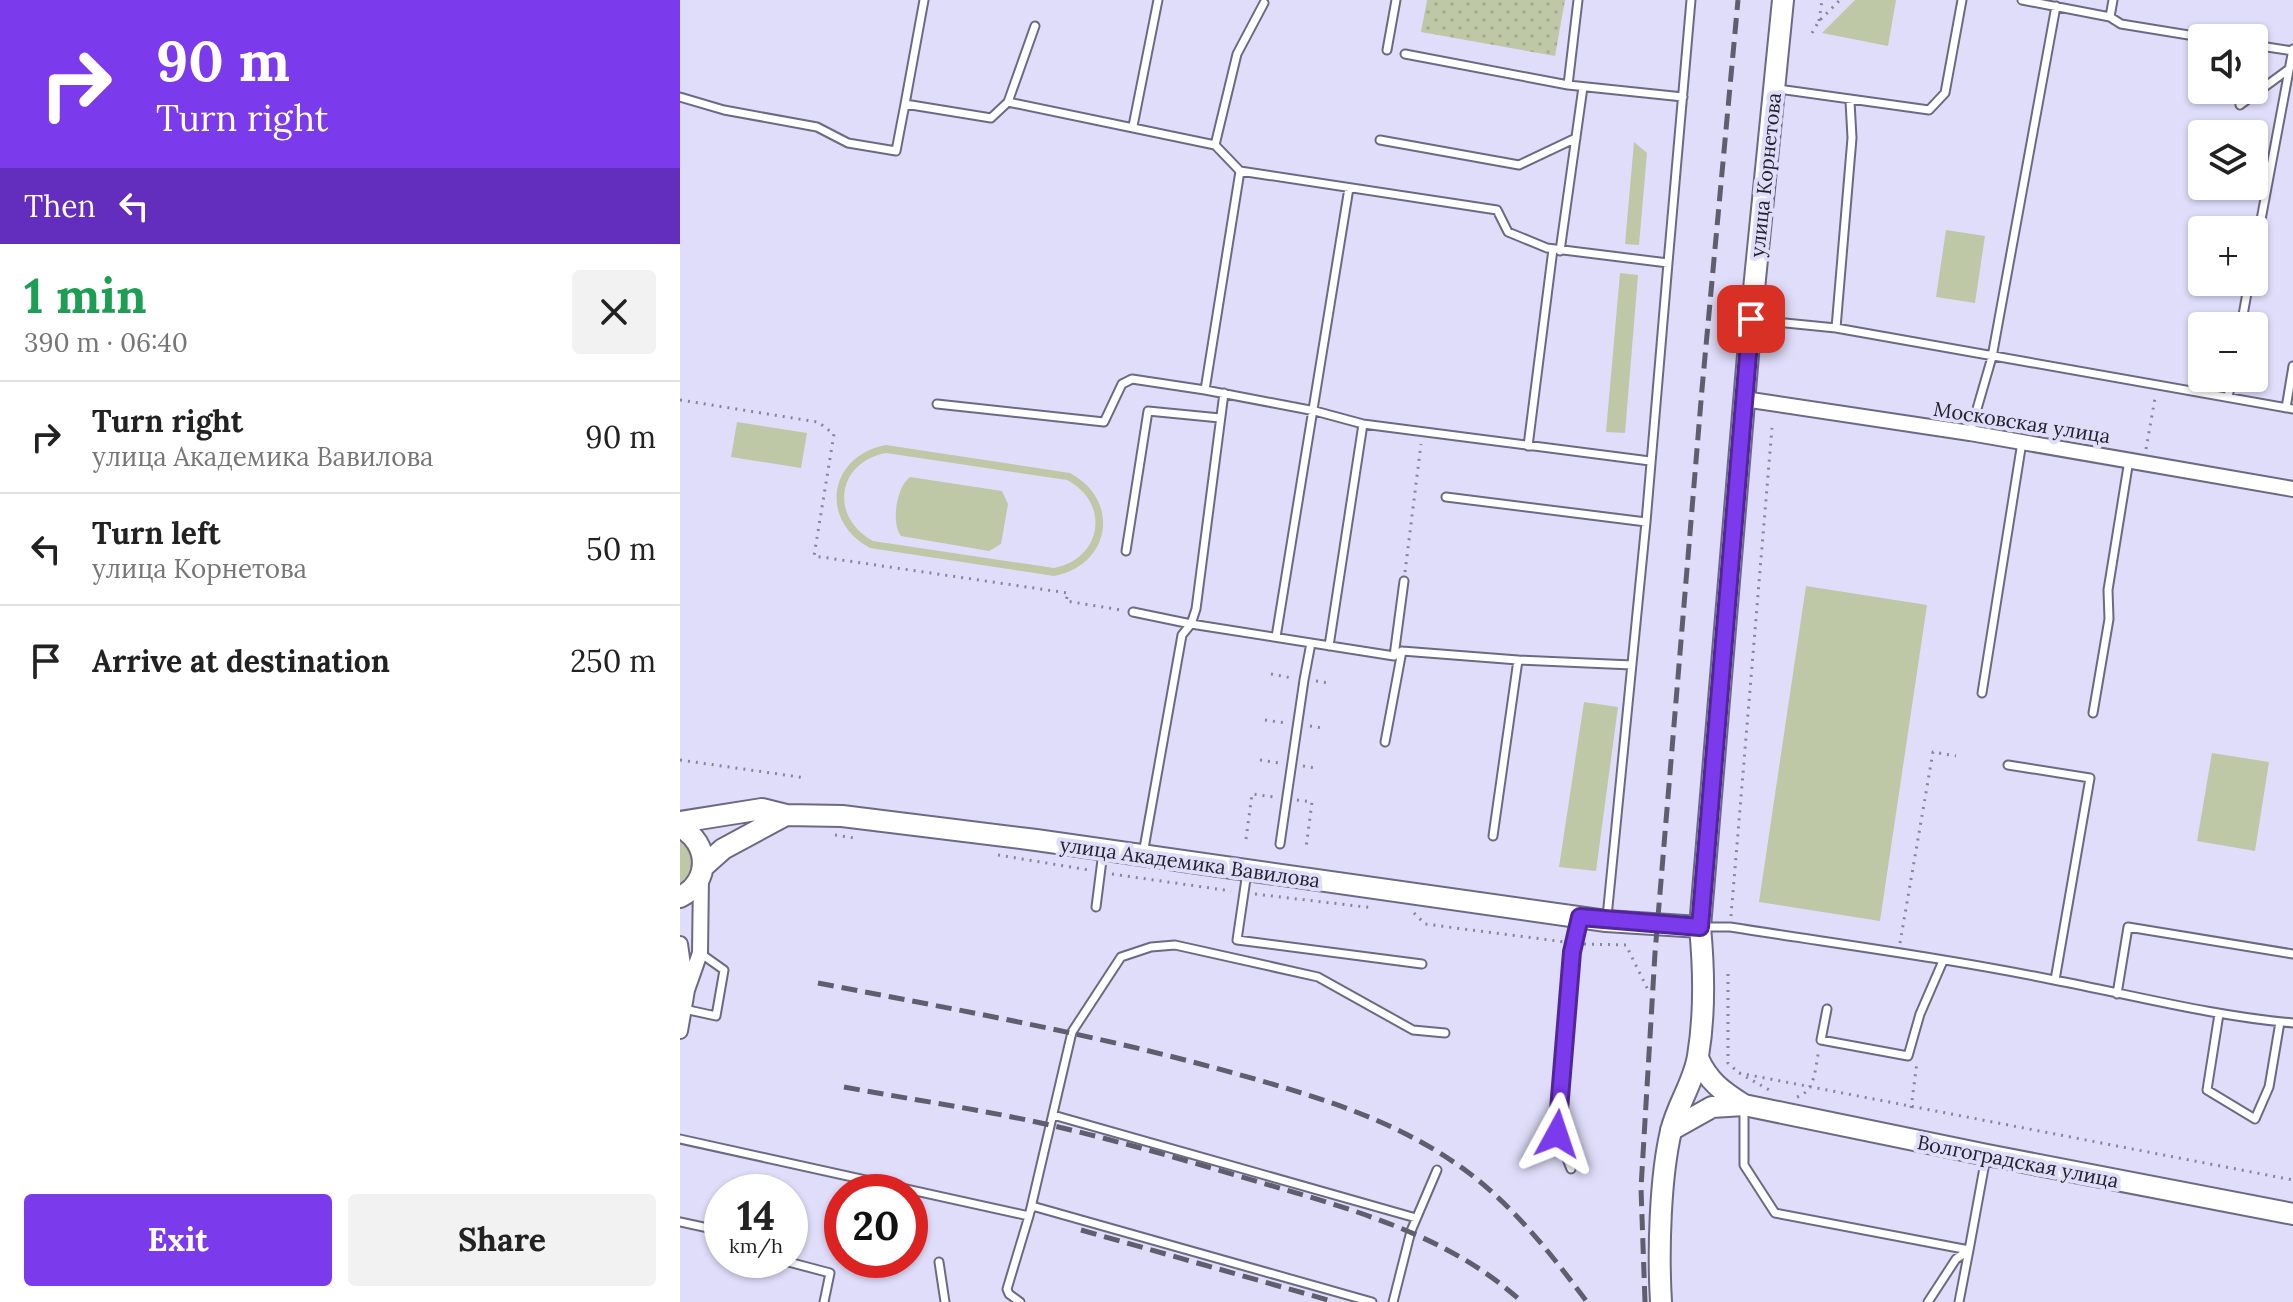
<!DOCTYPE html>
<html lang="en">
<head>
<meta charset="utf-8">
<style>
  body { margin:0; font-family:Lora,serif; background:#f2f2f2; color:#222; height:100vh; display:flex; flex-direction:column; font-size:30px; white-space:nowrap }
  * { box-sizing:border-box; margin:0 }
  p { font-size:26px; color:#767676 }
  .icon { flex:none; width:44px; height:44px; fill:none; stroke:currentColor; stroke-width:2; stroke-linecap:round; stroke-linejoin:round }
  .map { position:relative; flex:1; overflow:hidden }
  .details { display:flex; flex-direction:column; background:#fff; width:680px }
  .details>* { flex:none }
  .hud { background:#7c3aed; color:#fff; overflow:hidden }
  .tools { position:absolute; left:1508px; top:24px; display:grid; gap:16px }
  .tools a { display:grid; place-items:center; width:80px; height:80px; border-radius:8px; background:#fff; box-shadow:0 2px 6px #0004; font-size:40px }
  .speed { position:absolute; left:24px; top:1174px; display:flex; gap:16px; font-size:40px; font-weight:700; text-align:center }
  .speed>* { display:grid; place-content:center; width:104px; height:104px; border-radius:50%; background:#fff; box-shadow:0 2px 6px #0004; line-height:1 }
  .speed small { font-size:20px; font-weight:400 }
  .speed .limit { border:12px solid #d22; background:#fff; color:#111 }
  .pin { position:absolute; display:grid; place-items:center; width:68px; height:68px; color:#fff; margin:-34px; border-radius:16px; box-shadow:0 4px 12px #0006 }
  .me { position:absolute; width:88px; margin:-44px; rotate:5deg; stroke-linejoin:round; filter:drop-shadow(0 0 6px #0008) }
  .turn { display:flex; align-items:center; gap:28px; height:168px; padding:0 24px; font-size:36px }
  .turn .icon { width:104px; height:104px; stroke-width:2.5 }
  .turn b { display:block; font-size:56px; line-height:68px }
  .then { display:flex; align-items:center; height:76px; padding:0 24px; background:#0003; gap:16px; font-size:30px }
  .round { display:grid; place-items:center; flex:none; width:84px; height:84px; border-radius:8px; background:#f2f2f2 }
  .head { display:flex; align-items:center; justify-content:space-between; height:136px; padding:0 24px }
  h1 { font-size:48px; font-weight:800; line-height:60px; color:#1e9e55 }
  .primary-button { display:flex; gap:16px; margin-top:auto; padding:16px 24px }
  .primary-button a { flex:1; height:92px; border-radius:8px; background:#7c3aed; color:#fff; font-size:32px; font-weight:800; line-height:92px; text-align:center }
  .primary-button a+a { background:#f2f2f2; color:#222 }
  ul { padding:0; list-style:none }
  li { display:flex; align-items:center; gap:24px; height:112px; padding:0 24px; border-top:2px solid #e0e0e0 }
  li div { flex:1 }
  li b { display:block; font-size:30px }
  li em { font-style:normal }
  main { display:flex; flex:1; min-height:0 }
  .map>svg:first-child { display:block }
</style>
</head>
<body>
<main>
<section class="details">
<div class="hud">
<div class="turn"><svg class="icon" aria-label="right" viewBox="0 0 24 24"><path d="M7 20v-9h11M14 6l5 5-5 5"/></svg><div><b>90 m</b>Turn right</div></div>
<div class="then">Then<svg class="icon" aria-label="left" viewBox="0 0 24 24"><path d="M17 20v-9H6M10 6l-5 5 5 5"/></svg></div>
</div>
<div class="head"><div><h1>1 min</h1><p>390 m · 06:40</p></div><a class="round"><svg class="icon" aria-label="close" viewBox="0 0 24 24"><path d="M6 6l12 12M18 6L6 18"/></svg></a></div>
<ul>
<li><svg class="icon" aria-label="right" viewBox="0 0 24 24"><path d="M7 20v-9h11M14 6l5 5-5 5"/></svg><div><b>Turn right</b><p>улица Академика Вавилова</p></div><em>90 m</em></li>
<li><svg class="icon" aria-label="left" viewBox="0 0 24 24"><path d="M17 20v-9H6M10 6l-5 5 5 5"/></svg><div><b>Turn left</b><p>улица Корнетова</p></div><em>50 m</em></li>
<li><svg class="icon" aria-label="arrive" viewBox="0 0 24 24"><path d="M6 21V4h12l-3 4 3 4H6"/></svg><div><b>Arrive at destination</b></div><em>250 m</em></li>
</ul>
<div class="primary-button"><a>Exit</a><a>Share</a></div>
</section>
<div class="map">
<svg width="1613" height="1302" viewBox="0 0 1613 1302">
  <defs>
    <pattern id="park-dots" width="8" height="8" patternUnits="userSpaceOnUse" patternTransform="scale(2)"><rect width="8" height="8" fill="#bfc8a6"/><path d="M2 2h.1M6 6h.1" fill="none" stroke="#a4ac8f" stroke-width="1.8" stroke-linecap="round"/></pattern>
  </defs>
  <rect width="100%" height="100%" fill="#e0ddfa"/>
  <!-- grass -->
  <path fill="#bfc8a6" fill-rule="evenodd" d="M1175,0H1216L1208,46L1142,33Z
    M954,142L967,153L959,245L945,244Z
    M1266,230L1305,236L1295,303L1256,297Z
    M940,273L958,275L945,433L926,432Z
    M57,422L127,433L121,468L51,457Z
    M206,445L390,473C441,500 431,565 374,576L190,548C139,521 148,456 206,445ZM206,453L387,480C431,503 422,559 374,568L193,541C149,517 157,462 206,453Z
    M230,477L322,491L328,504L321,544L309,551L221,536C211,524 216,487 230,477Z
    M1126,586L1247,605L1200,921L1079,902Z
    M904,702L938,707L916,871L879,867Z
    M1532,753L1589,762L1575,851L1517,841Z
    M0,839C16,852 17,871 0,884Z"/>
  <!-- park -->
  <path fill="url(#park-dots)" d="M747,0H885L875,56L741,32Z"/>
  <g fill="none" stroke-linecap="round" stroke-linejoin="round">
    <!-- lane casing -->
    <g stroke="#6c6982" stroke-width="11">
      <path id="lane" d="M1342,0L1430,17
        M1433,0L1430,17L1441,24L1527,38
        M1574,45L1613,51
        M707,50L716,0
        M725,54L888,85L898,0
        M888,85L1003,97
        M1098,89L1249,110L1265,93L1282,0
        M0,97L44,110L137,127L168,143L216,151L225,104L311,118L328,102L535,145L560,171L817,210L828,232L867,248L988,263L1011,0
        M328,102L355,26
        M225,104L244,0
        M1560,105L1609,69
        M453,126L478,0
        M700,140L839,165L896,138
        M535,145L557,54L584,3
        M560,171L525,390L635,411L683,424L970,461
        M880,251L903,87
        M1574,257L1613,49
        M1075,320L1156,328L1613,409
        M1561,326L1569,282
        M1156,328L1172,138L1170,101
        M1548,397L1552,378
        M257,404L424,422L442,384L452,379L525,390
        M1606,408L1613,366
        M1290,433L1312,357L1376,6
        M848,446L873,249
        M766,497L966,522
        M446,551L468,411L540,418
        M453,612L511,624L714,656L722,651L838,660L952,665
        M596,637L669,188
        M649,646L683,424
        M714,656L724,581
        M1302,693L1342,442
        M1413,713L1429,619L1428,590L1449,460
        M705,742L722,651
        M1328,765L1410,778L1375,980
        M813,836L838,660
        M600,844L624,680L631,643
        M463,854L502,635L511,624L516,609L544,393
        M567,872L557,940L742,964
        M416,907L423,852
        M927,917L966,522L988,263
        M1022,927H1050C1158,944 1266,958 1374,980C1453,995 1532,1016 1613,1023
        M1437,994L1448,927L1613,954
        M4,1009L36,1016L44,970L20,953
        M1147,1009L1141,1040L1228,1056L1240,1014L1263,961
        M1539,1014L1527,1090L1575,1119L1589,1087L1600,1022H1603
        M1064,1107V1165L1095,1213L1289,1250L1279,1302
        M373,1115L736,1218
        M0,1139L349,1216L327,1289L329,1294L340,1302
        M891,1169L877,1134L892,952L900,919
        M351,1210L352,1206L692,1302
        M349,1216L392,1032L441,957L471,947L495,945L638,977L733,1030L765,1033
        M0,1222L42,1231
        M101,1260L150,1273L144,1302
        M259,1262L265,1302
        M713,1302L731,1231L757,1170
        M1248,1302L1276,1259L1289,1250L1306,1157"/>
    </g>
    <!-- street casing -->
    <g stroke="#6c6982" stroke-width="18">
      <path id="street" d="M1064,399L1290,433L1613,489
        M0,944L6,986
        M0,1031L7,990L20,953L21,877"/>
    </g>
    <!-- secondary casing -->
    <g stroke="#6c6982" stroke-width="24">
      <path id="secondary" d="M0,822L82,809L106,815L162,816L356,840L926,921L1020,927
        M0,827C30,843 31,882 0,897
        M24,866L43,849L106,815
        M1018,1058C1028,1081 1042,1091 1064,1105
        M991,1130L1032,1107L1064,1105L1307,1155L1613,1214
        M981,1302C978,1253 980,1178 991,1131C997,1105 1014,1082 1018,1056C1025,1014 1024,969 1020,927L1071,319L1103,0"/>
    </g>
    <!-- path -->
    <path stroke="#878599" stroke-width="3" stroke-dasharray="2 6" stroke-linecap="butt" d="M1139,21L1142,0
      M1132,33L1139,21L1160,0
      M0,400L138,422L154,434L134,556L388,593L386,601L441,610
      M1466,449L1475,398
      M725,572L741,444
      M591,674L612,678
      M636,681L648,683
      M585,720L606,723
      M630,726L642,728
      M0,760L126,778
      M580,760L599,763
      M623,766L635,768
      M617,800L632,802L626,848
      M155,835L175,838
      M566,839L572,794L594,797
      M318,855L409,870
      M432,874L551,891
      M575,894L694,908
      M734,913L745,924L885,942
      M1051,916L1092,428
      M1220,943L1253,752L1276,756
      M904,944L946,945L969,992
      M1048,974V1063L1059,1073L1091,1091
      M1059,1073L1613,1180
      M1117,1097C1136,1091 1135,1067 1139,1050
      M1231,1108L1237,1062"/>
    <!-- lane -->
    <use href="#lane" stroke="#fff" stroke-width="7"/>
    <!-- street -->
    <use href="#street" stroke="#fff" stroke-width="14"/>
    <!-- secondary -->
    <use href="#secondary" stroke="#fff" stroke-width="20"/>
    <!-- rail -->
    <path stroke="#605e6e" stroke-width="5" stroke-dasharray="16 8" stroke-linecap="butt" d="M138,983C278,1010 419,1035 557,1074C639,1097 720,1121 789,1173C836,1209 872,1255 907,1302
      M164,1087C234,1100 305,1110 374,1126C443,1142 511,1162 579,1182C671,1209 769,1235 842,1302
      M401,1230L655,1302
      M965,1302L961,1188L975,953L1022,389L1058,0"/>
  </g>
  <g fill="none" stroke-linecap="round" stroke-linejoin="round">
    <!-- route casing -->
    <g stroke="#51269a" stroke-width="20">
      <path id="route" d="M877,1134L892,952L900,917L1020,927L1071,319"/>
    </g>
    <!-- route -->
    <use href="#route" stroke="#7c3aed" stroke-width="14"/>
  </g>
  <g text-anchor="middle" dominant-baseline="central" stroke-width="8" stroke-linejoin="round" paint-order="stroke">
    <!-- street labels -->
    <g font-size="20" fill="#23222c" stroke="#e0ddfa">
      <text transform="translate(1085 175) rotate(-84)">улица Корнетова</text>
      <text transform="translate(1342 422) rotate(9)">Московская улица</text>
      <text transform="translate(510 862) rotate(8)">улица Академика Вавилова</text>
      <text transform="translate(1338 1161) rotate(11)">Волгоградская улица</text>
    </g>
  </g>
</svg>
<div class="tools">
<a><svg class="icon" aria-label="sound" viewBox="0 0 24 24"><path d="M4 9h4l5-4v14l-5-4H4zM17 9q2 3 0 6"/></svg></a>
<a><svg class="icon" aria-label="layers" viewBox="0 0 24 24"><path d="M12 4l9 5-9 5-9-5zM3 14l9 5 9-5"/></svg></a>
<a>+</a>
<a>−</a>
</div>
<div class="speed"><div>14<small>km/h</small></div><div class="limit">20</div></div>
<div class="pin" style="left:1071px;top:319px;background:#d93025"><svg class="icon" aria-label="arrive" viewBox="0 0 24 24"><path d="M6 21V4h12l-3 4 3 4H6"/></svg></div>
<svg class="me" style="left:877px;top:1134px" viewBox="-20 -20 40 40"><path d="M0-17L14 15 0 8-14 15z" fill="#7c3aed" stroke="#fff" stroke-width="4"/></svg>
</div>
</main>
</body>
</html>
